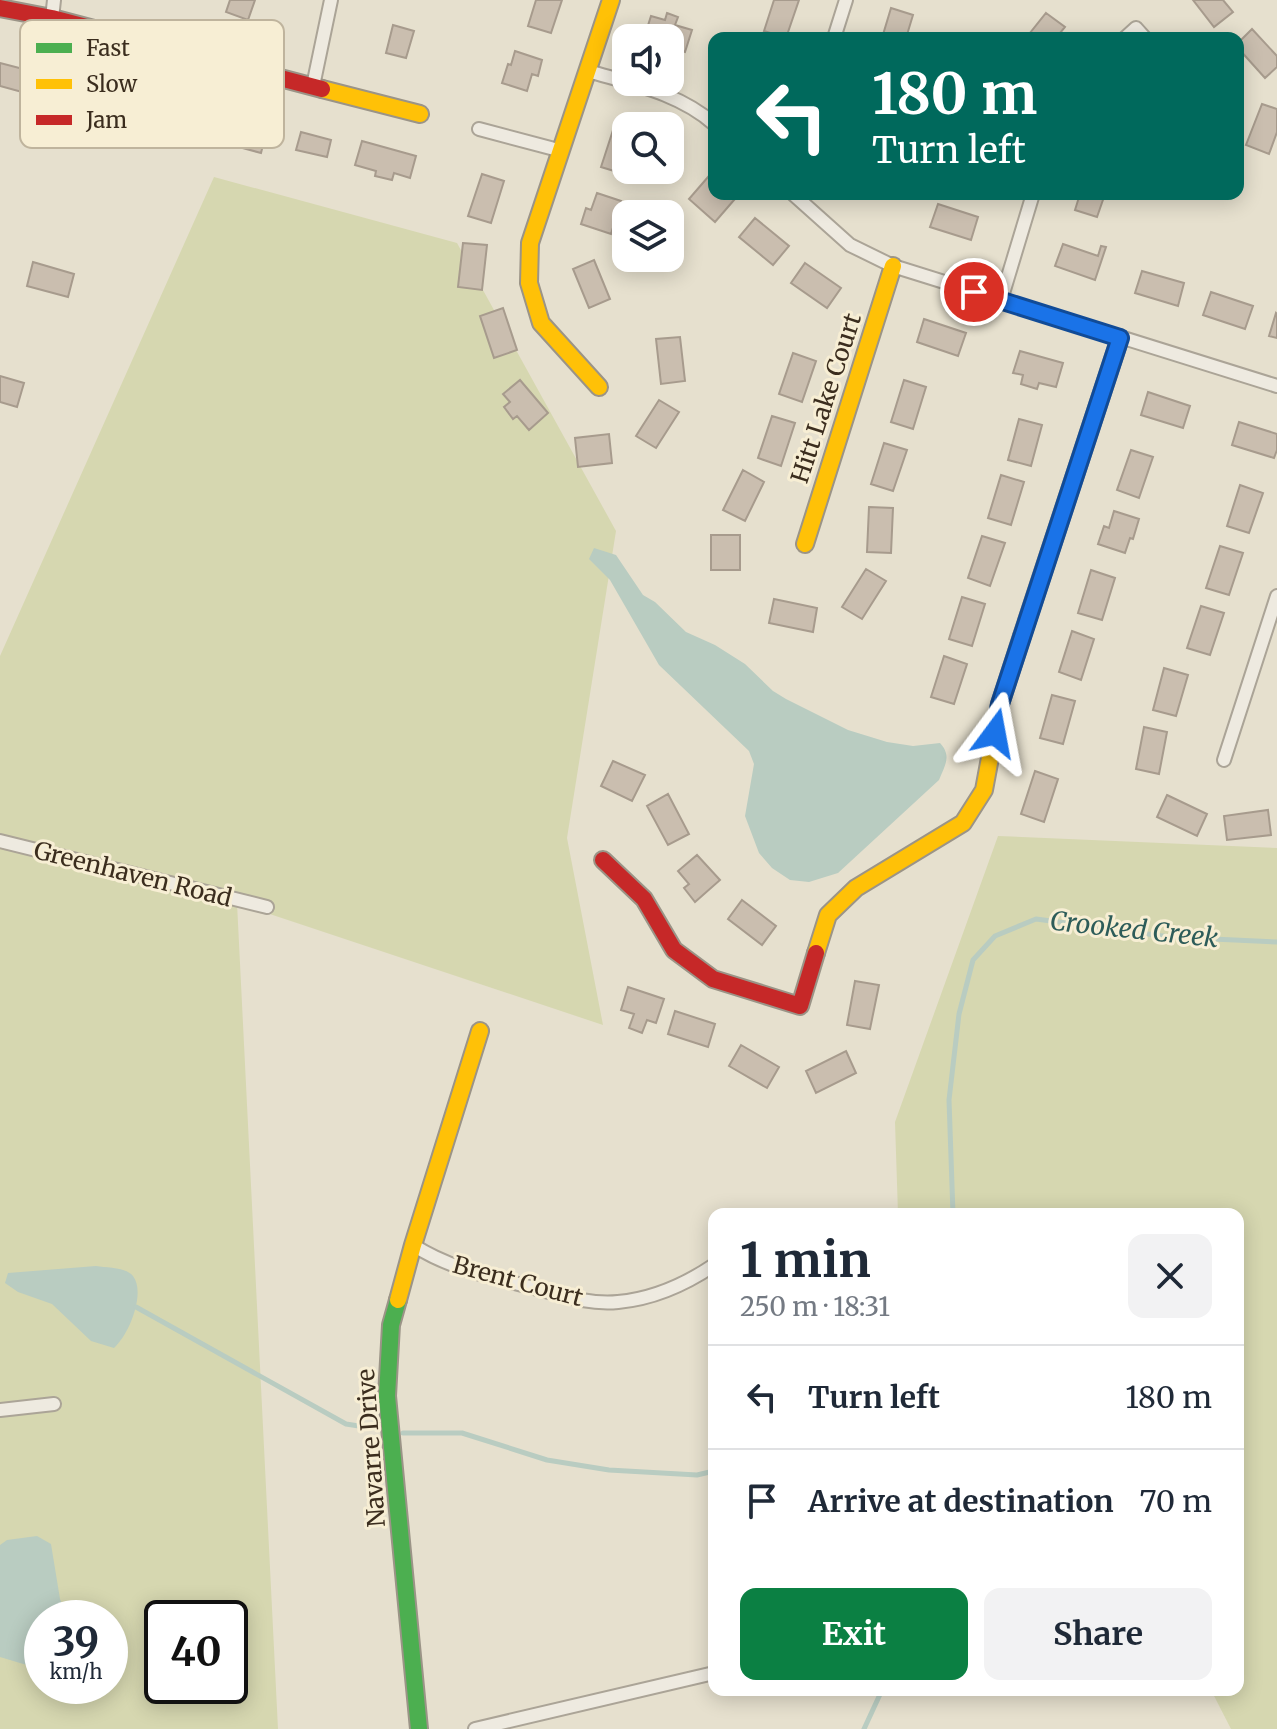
<!DOCTYPE html>
<html lang="en">
<head>
<meta charset="utf-8">
<style>
  body { margin:0; font-family:Merriweather,serif; background:#f2f2f3; color:#1f2937; height:100vh; display:flex; flex-direction:column; font-size:30px; white-space:nowrap }
  * { box-sizing:border-box; margin:0 }
  p { font-size:26px; color:#747a83 }
  .icon { flex:none; width:44px; height:44px; fill:none; stroke:currentColor; stroke-width:2; stroke-linecap:round; stroke-linejoin:round }
  .map { position:relative; flex:1; overflow:hidden }
  .details { position:absolute; left:708px; top:1208px; width:536px; height:488px; display:flex; flex-direction:column; background:#fff; border-radius:16px; box-shadow:0 4px 20px #0003 }
  .details>* { flex:none }
  .top-card { position:absolute; left:708px; top:32px; width:536px; height:168px; border-radius:16px; box-shadow:0 4px 20px #0003; background:#00695c; color:#fff; overflow:hidden }
  .fabs { position:absolute; left:612px; top:24px; display:grid; gap:16px }
  .fabs a { display:grid; place-items:center; width:72px; height:72px; border-radius:16px; background:#fff; box-shadow:0 4px 20px #0003; font-size:40px }
  .speed { position:absolute; left:24px; top:1600px; display:flex; gap:16px; font-size:40px; font-weight:700; text-align:center }
  .speed>* { display:grid; place-content:center; width:104px; height:104px; border-radius:50%; background:#fff; box-shadow:0 4px 20px #0003; line-height:1 }
  .speed small { font-size:20px; font-weight:400 }
  .speed .limit { border:4px solid #111; border-radius:12px; background:#fff; color:#111 }
  .pin { position:absolute; display:grid; place-items:center; width:68px; height:68px; color:#fff; margin:-34px; border:4px solid #fff; border-radius:50%; box-shadow:0 2px 8px #0007 }
  .me { position:absolute; width:88px; margin:-44px; rotate:13deg; stroke-linejoin:round; filter:drop-shadow(0 0 6px #0008) }
  .turn { display:flex; align-items:center; gap:28px; height:168px; padding:0 32px; font-size:36px }
  .turn .icon { width:104px; height:104px; stroke-width:2.5 }
  .turn b { display:block; font-size:56px; line-height:68px }
  .round { display:grid; place-items:center; flex:none; width:84px; height:84px; border-radius:16px; background:#f2f2f3 }
  .head { display:flex; align-items:center; justify-content:space-between; height:136px; padding:0 32px }
  h1 { font-size:48px; font-weight:700; line-height:60px }
  .cta { display:flex; gap:16px; margin-top:auto; padding:16px 32px }
  .cta a { flex:1; height:92px; border-radius:16px; background:#0b8043; color:#fff; font-size:32px; font-weight:700; line-height:92px; text-align:center }
  .cta a+a { background:#f2f2f3; color:#1f2937 }
  ul { padding:0; list-style:none }
  li { display:flex; align-items:center; gap:24px; height:104px; padding:0 32px; border-top:2px solid #e0e1e3 }
  li div { flex:1 }
  li b { display:block; font-size:30px }
  li em { font-style:normal }
  .map>svg:first-child { display:block }
</style>
</head>
<body>
<div class="map">
<svg width="1277" height="1729" viewBox="0 0 1277 1729">
  <rect width="100%" height="100%" fill="#e6e0ce"/>
  <!-- green -->
  <path fill="#d6d7b0" fill-rule="evenodd" d="M214,177L457,243L616,531L567,838L603,1025L237,903L278,1729H0V656ZM42,1618H110V1686H42ZM162,1618H230V1686H162Z
    M998,836L1277,848V1729H1231L1211,1690H1238V1214H898L895,1122Z"/>
  <!-- water -->
  <path fill="#b9ccc1" d="M594,548L616,555L643,595L655,602L686,632L715,645L745,664L773,691L786,699L848,730L887,742L913,746L940,743C952,756 945,765 939,780L838,873L809,882L790,880L772,868L759,853L745,816L754,764L749,751L659,665L610,580L589,559Z
    M96,1266C107,1268 126,1267 133,1276C146,1293 129,1335 114,1348L91,1341L52,1304L18,1292L5,1283L8,1273Z
    M37,1536L51,1544L60,1599L68,1618H42V1668L40,1669L0,1657V1545L7,1540Z"/>
  <g fill="none" stroke-linecap="round" stroke-linejoin="round">
    <!-- stream -->
    <path stroke="#b9ccc1" stroke-width="5" d="M953,1214L949,1100L959,1014L973,960L995,936L1036,919L1170,937L1277,942
      M136,1307L346,1424L378,1429
      M403,1433H462L547,1460L609,1470L697,1475L714,1471
      M864,1729L882,1690"/>
  </g>
  <!-- building -->
  <path fill="#cabeaf" stroke="#a79b8d" stroke-width="2" d="M230,0H255L248,20L226,12Z
    M536,0H562L551,33L528,26Z
    M774,0H799L786,38L764,31Z
    M1193,0H1223L1233,12L1214,27Z
    M891,8L913,15L906,38H882Z
    M667,13L678,17L675,25L692,30L685,52L670,47V38H644L651,16L665,20Z
    M1046,13L1065,27L1056,38H1026Z
    M393,25L414,31L406,58L386,53Z
    M1252,29L1277,56V67L1265,78L1238,48V43Z
    M515,51L542,60L538,76L532,74L527,91L502,83L508,64L511,65Z
    M0,63L27,70L22,92L0,86Z
    M1262,104L1277,109V132L1269,154L1246,145Z
    M225,111L278,125L274,139L265,137L261,153L217,141Z
    M615,124L626,128V168L624,174L601,167Z
    M301,132L331,140L327,157L296,150Z
    M362,141L416,156L410,178L394,173L392,180L375,176L376,171L355,165Z
    M482,174L504,181L491,223L468,216Z
    M708,177L714,183V194H727L734,200L715,222L689,199Z
    M597,193L621,201L611,234L581,224L586,208L591,210Z
    M1080,194H1105L1097,217L1075,210Z
    M938,204L978,217L971,240L930,227Z
    M755,218L789,246L773,265L739,237Z
    M463,243L487,245L482,290L458,287Z
    M1063,244L1098,256L1101,246L1106,247L1095,280L1055,266Z
    M594,260L610,299L589,308L573,269Z
    M33,262L74,274L68,297L27,286Z
    M805,263L841,288L827,308L791,283Z
    M1142,271L1184,283L1178,306L1135,293Z
    M1211,292L1253,306L1245,329L1203,315Z
    M503,308L517,350L494,358L480,316Z
    M1276,313L1277,314V338L1269,336Z
    M924,319L966,333L958,356L917,342Z
    M680,337L685,381L661,384L656,339Z
    M1020,351L1063,363L1056,387L1039,383L1037,389L1021,384L1023,375L1013,373Z
    M793,353L816,361L802,402L779,394Z
    M0,376L24,383L17,407L0,402Z
    M520,380L548,413L529,430L517,416L513,419L504,407L510,402L503,394Z
    M904,380L926,387L913,429L891,422Z
    M1148,392L1190,406L1183,428L1141,415Z
    M659,400L679,412L656,448L636,436Z
    M772,416L795,423L781,466L758,458Z
    M1019,419L1042,425L1031,466L1008,460Z
    M1239,422L1277,434V450L1274,458L1232,445Z
    M609,434L612,463L578,467L575,438Z
    M884,443L907,450L893,491L871,484Z
    M1131,450L1153,457L1139,498L1117,490Z
    M743,470L764,482L745,521L723,510Z
    M1001,475L1024,482L1011,525L988,518Z
    M1240,485L1263,493L1249,533L1227,526Z
    M869,507L893,508L891,553L867,552Z
    M1114,511L1139,519L1133,539L1130,538L1125,553L1098,544L1104,526L1109,528Z
    M711,535H740V570H711Z
    M982,536L1005,543L990,586L968,578Z
    M1220,546L1243,553L1229,595L1206,588Z
    M866,569L886,581L862,619L842,607Z
    M1091,570L1115,578L1102,620L1078,613Z
    M962,597L985,604L972,646L949,639Z
    M774,599L817,608L813,632L769,623Z
    M1201,606L1224,613L1210,655L1187,648Z
    M1072,631L1094,639L1081,680L1059,672Z
    M944,656L967,664L954,704L931,697Z
    M1164,668L1188,675L1176,716L1153,710Z
    M1052,695L1075,701L1063,744L1040,738Z
    M1144,727L1167,732L1159,774L1136,769Z
    M613,761L645,775L632,801L601,786Z
    M1035,771L1058,779L1044,822L1021,814Z
    M668,794L689,834L668,845L647,806Z
    M1167,795L1207,814L1197,836L1157,817Z
    M1268,810L1271,835L1227,840L1224,816Z
    M697,855L720,880L695,902L684,888L689,884L678,871Z
    M742,900L776,926L762,945L728,919Z
    M855,981L879,985L870,1029L847,1025Z
    M628,987L664,999L656,1023L647,1020L642,1033L629,1028L634,1014L621,1010Z
    M675,1011L715,1024L708,1047L668,1034Z
    M741,1045L779,1067L767,1088L729,1066Z
    M846,1051L856,1073L816,1093L806,1071Z"/>
  <g fill="none" stroke-linecap="round" stroke-linejoin="round">
    <!-- street casing -->
    <g stroke="#aba497" stroke-width="16">
      <path id="street" d="M52,18L54,0
        M834,38L846,0
        M1125,38L1136,28L1145,38
        M588,71C632,84 679,93 714,124
        M313,86L331,0
        M479,129L562,151
        M793,194L850,245L893,266L1277,386
        M1001,300L1033,194
        M1224,760L1277,596
        M0,841L267,907
        M413,1245C450,1269 492,1277 534,1288C561,1295 589,1305 618,1302C652,1299 686,1284 714,1265
        M0,1410L54,1404
        M475,1729L714,1673"/>
    </g>
    <!-- fast casing -->
    <g stroke="#9b9487" stroke-width="20">
      <path id="fast" d="M1022,636L1120,338
        M398,1300L391,1325L387,1396L419,1729"/>
    </g>
    <!-- slow casing -->
    <g stroke="#9b9487" stroke-width="20">
      <path id="slow" d="M322,89L420,114
        M599,387L541,323L529,283L530,243L611,0
        M805,544L893,266
        M816,953L828,915L856,888L963,823L984,790L1000,704L1022,636
        M398,1300L413,1245L480,1031"/>
    </g>
    <!-- jam casing -->
    <g stroke="#9b9487" stroke-width="20">
      <path id="jam" d="M0,8L52,18L322,89
        M603,860L644,899L674,950L713,979L800,1006L816,953"/>
    </g>
    <!-- street -->
    <use href="#street" stroke="#eeeae0" stroke-width="12"/>
    <!-- fast -->
    <use href="#fast" stroke="#4caf50" stroke-width="16"/>
    <!-- slow -->
    <use href="#slow" stroke="#ffc107" stroke-width="16"/>
    <!-- jam -->
    <use href="#jam" stroke="#c62828" stroke-width="16"/>
  </g>
  <g fill="none" stroke-linecap="round" stroke-linejoin="round">
    <!-- route casing -->
    <g stroke="#114b97" stroke-width="20">
      <path id="route" d="M974,292L1120,338L1000,704L995,733"/>
    </g>
    <!-- route -->
    <use href="#route" stroke="#1a73e8" stroke-width="14"/>
  </g>
  <g text-anchor="middle" dominant-baseline="central" stroke-width="6" stroke-linejoin="round" paint-order="stroke">
    <!-- street labels -->
    <g font-size="24" fill="#3b2d1e" stroke="#f7eed4">
      <text transform="translate(826 398) rotate(-72)">Hitt Lake Court</text>
      <text transform="translate(133 874) rotate(14)">Greenhaven Road</text>
      <text transform="translate(518 1281) rotate(15)">Brent Court</text>
      <text transform="translate(371 1448) rotate(-94)">Navarre Drive</text>
    </g>
    <!-- water labels -->
    <g font-size="26" font-style="italic" fill="#2d5c59" stroke="#f7eed4">
      <text transform="translate(1134 929) rotate(6)">Crooked Creek</text>
    </g>
  </g>
  <!-- legend -->
  <rect x="20" y="20" width="264" height="128" rx="12" fill="#f7eed4" stroke="#bfb49d" stroke-width="2"/>
  <rect x="36" y="43" width="36" height="10" fill="#4caf50"/>
  <rect x="36" y="79" width="36" height="10" fill="#ffc107"/>
  <rect x="36" y="115" width="36" height="10" fill="#c62828"/>
  <g font-size="22" fill="#3b2d1e">
    <text x="86" y="56">Fast</text>
    <text x="86" y="92">Slow</text>
    <text x="86" y="128">Jam</text>
  </g>
</svg>
<div class="fabs">
<a><svg class="icon" aria-label="sound" viewBox="0 0 24 24"><path d="M4 9h4l5-4v14l-5-4H4zM17 9q2 3 0 6"/></svg></a>
<a><svg class="icon" aria-label="search" viewBox="0 0 24 24"><circle cx="10" cy="10" r="6"/><path d="M15 15l6 6"/></svg></a>
<a><svg class="icon" aria-label="layers" viewBox="0 0 24 24"><path d="M12 4l9 5-9 5-9-5zM3 14l9 5 9-5"/></svg></a>
</div>
<div class="speed"><div>39<small>km/h</small></div><div class="limit">40</div></div>
<div class="pin" style="left:974px;top:292px;background:#d93025"><svg class="icon" aria-label="arrive" viewBox="0 0 24 24"><path d="M6 21V4h12l-3 4 3 4H6"/></svg></div>
<svg class="me" style="left:995px;top:733px" viewBox="-20 -20 40 40"><path d="M0-17L14 15 0 8-14 15z" fill="#1a73e8" stroke="#fff" stroke-width="4"/></svg>
<div class="top-card">
<div class="turn"><svg class="icon" aria-label="left" viewBox="0 0 24 24"><path d="M17 20v-9H6M10 6l-5 5 5 5"/></svg><div><b>180 m</b>Turn left</div></div>
</div>
<section class="details">
<div class="head"><div><h1>1 min</h1><p>250 m · 18:31</p></div><a class="round"><svg class="icon" aria-label="close" viewBox="0 0 24 24"><path d="M6 6l12 12M18 6L6 18"/></svg></a></div>
<ul>
<li><svg class="icon" aria-label="left" viewBox="0 0 24 24"><path d="M17 20v-9H6M10 6l-5 5 5 5"/></svg><div><b>Turn left</b></div><em>180 m</em></li>
<li><svg class="icon" aria-label="arrive" viewBox="0 0 24 24"><path d="M6 21V4h12l-3 4 3 4H6"/></svg><div><b>Arrive at destination</b></div><em>70 m</em></li>
</ul>
<div class="cta"><a>Exit</a><a>Share</a></div>
</section>
</div>
</body>
</html>
